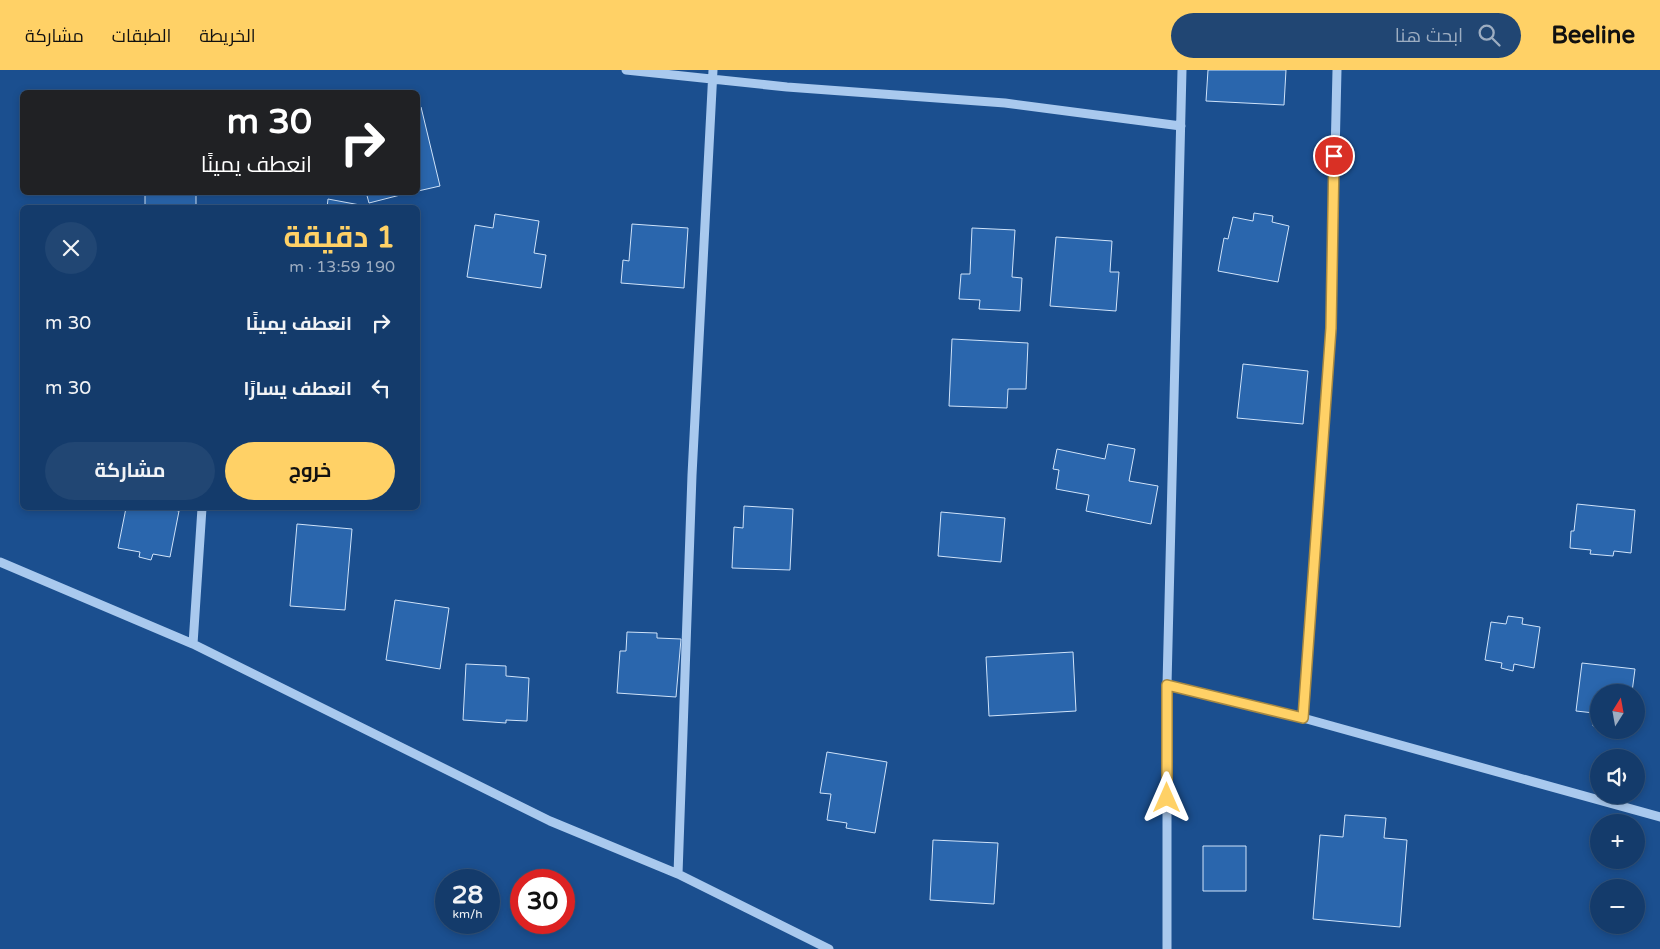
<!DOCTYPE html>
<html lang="ar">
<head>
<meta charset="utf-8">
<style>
  body { margin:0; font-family:"Varela Round",Cairo,sans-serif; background:#214673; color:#f1f3f6; direction:rtl; height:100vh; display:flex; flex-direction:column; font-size:19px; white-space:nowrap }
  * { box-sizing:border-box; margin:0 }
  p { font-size:16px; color:#9dadc1 }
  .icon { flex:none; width:28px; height:28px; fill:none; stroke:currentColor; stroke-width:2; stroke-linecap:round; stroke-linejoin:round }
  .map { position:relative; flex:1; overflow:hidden; direction:ltr }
  .side { position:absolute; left:20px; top:135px; width:400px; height:305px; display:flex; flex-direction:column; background:#143b6b; border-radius:8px; box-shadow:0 2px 8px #0003,0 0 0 1px #33557e; direction:rtl }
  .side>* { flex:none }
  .top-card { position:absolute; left:20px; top:20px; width:400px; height:105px; border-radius:8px; box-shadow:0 2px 8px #0003,0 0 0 1px #33557e; direction:rtl; background:#202124; color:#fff; overflow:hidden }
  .needle { width:32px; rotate:11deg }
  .controls { position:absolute; left:1590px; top:614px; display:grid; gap:10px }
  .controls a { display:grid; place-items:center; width:55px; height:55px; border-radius:50%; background:#143b6b; box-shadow:0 2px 8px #0003,0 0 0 1px #33557e; font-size:25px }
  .speed { position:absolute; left:435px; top:799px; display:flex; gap:10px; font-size:25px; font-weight:700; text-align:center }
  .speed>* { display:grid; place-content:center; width:65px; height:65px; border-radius:50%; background:#143b6b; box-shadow:0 2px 8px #0003,0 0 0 1px #33557e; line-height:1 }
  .speed small { font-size:12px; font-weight:400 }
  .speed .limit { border:8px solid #d22; background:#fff; color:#111 }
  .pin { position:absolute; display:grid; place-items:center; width:42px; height:42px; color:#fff; margin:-21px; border:2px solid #fff; border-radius:50%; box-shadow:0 1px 5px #0007 }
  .me { position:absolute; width:55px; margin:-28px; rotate:0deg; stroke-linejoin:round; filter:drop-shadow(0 0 4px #0008) }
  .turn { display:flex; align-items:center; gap:18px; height:105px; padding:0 25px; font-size:22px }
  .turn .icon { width:65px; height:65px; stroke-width:2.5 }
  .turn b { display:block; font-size:35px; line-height:42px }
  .round { display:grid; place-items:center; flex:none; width:52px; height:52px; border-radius:26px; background:#214673 }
  .overview { display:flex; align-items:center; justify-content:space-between; height:85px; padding:0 25px }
  h1 { font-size:30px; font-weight:700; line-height:38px; color:#ffd166 }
  .cta { display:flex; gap:10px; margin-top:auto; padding:10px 25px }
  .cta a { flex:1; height:58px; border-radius:30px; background:#ffd166; color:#111; font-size:20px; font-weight:700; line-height:58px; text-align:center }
  .cta a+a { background:#214673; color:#f1f3f6 }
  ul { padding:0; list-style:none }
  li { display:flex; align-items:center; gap:15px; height:65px; padding:0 25px }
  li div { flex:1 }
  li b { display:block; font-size:19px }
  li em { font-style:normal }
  header { display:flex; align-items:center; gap:30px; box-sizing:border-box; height:70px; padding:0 25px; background:#ffd166; color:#111 }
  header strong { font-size:24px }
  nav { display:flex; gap:28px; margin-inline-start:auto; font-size:18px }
  .search { width:350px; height:45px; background:#214673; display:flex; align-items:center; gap:12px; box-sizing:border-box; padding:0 18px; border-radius:28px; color:#9dadc1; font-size:19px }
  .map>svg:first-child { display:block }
</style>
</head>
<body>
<header>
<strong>Beeline</strong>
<div class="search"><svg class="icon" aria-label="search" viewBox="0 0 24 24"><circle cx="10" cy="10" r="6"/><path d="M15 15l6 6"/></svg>ابحث هنا</div>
<nav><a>الخريطة</a><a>الطبقات</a><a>مشاركة</a></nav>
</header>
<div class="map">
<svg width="1660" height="879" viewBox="0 0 1660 879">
  <rect width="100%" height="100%" fill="#1b4f8f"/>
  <!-- building -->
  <path fill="#2a66ad" stroke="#cfe3fa" d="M1208,0H1286L1284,35L1206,31Z
    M421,37L440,116L418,121V38Z
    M145,122H196V138H145Z
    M366,122H412L369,133Z
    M328,129L376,138H327Z
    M1254,143L1273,146L1272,152L1289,156L1278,212L1218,201L1224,168L1228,169L1233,147L1253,151Z
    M495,144L539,151L534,183L546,185L541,218L467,207L475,155L493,158Z
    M632,154L688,158L684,218L621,213L623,190L629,191Z
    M972,158L1015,160L1012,207L1022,208L1020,241L979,239L980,230L959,229L961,204H970Z
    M1056,167L1112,171L1110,202H1119L1116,241L1050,236Z
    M952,269L1028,273L1026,319H1008L1007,338L949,336Z
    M1243,294L1308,301L1303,354L1237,348Z
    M1108,374L1135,379L1129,411L1158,416L1151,454L1086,441L1089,425L1056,419L1059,400L1053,399L1057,379L1105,389Z
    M1577,434L1635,440L1631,483L1614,481L1613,486L1590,484L1591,480L1570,478L1571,461H1574Z
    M744,436L793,439L790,500L732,498L734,457L743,458Z
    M126,438H163L179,441L170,487L153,484L151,490L139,487L140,482L118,478Z
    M941,442L1005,448L1001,492L938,486Z
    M297,454L352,459L345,540L290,536Z
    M395,530L449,538L440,599L386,590Z
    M1508,546L1523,548L1522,554L1540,557L1534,598L1514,594L1513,601L1501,598L1502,593L1485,590L1491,552L1506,554Z
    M627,562L657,563V568L681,569L676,627L617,623L620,581H626Z
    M1073,582L1076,641L989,646L986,587Z
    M1582,593L1635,599L1632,622H1599V656H1593L1594,643L1576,641Z
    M466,594L506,596V606L529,608L527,651L506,650V653L463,650Z
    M827,682L887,692L875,763L846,758L847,753L827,750L831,724L820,723Z
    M1345,745L1386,748L1384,768L1407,770L1400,857L1313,849L1320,765L1343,767Z
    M933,770L998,773L994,834L930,830Z
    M1203,776H1246V821H1203Z"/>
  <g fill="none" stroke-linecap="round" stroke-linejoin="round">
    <!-- minor -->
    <path stroke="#a9c9ee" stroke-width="9" d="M626,0L787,17L1005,33L1181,56
      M0,492L193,574L550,751L678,804L829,879
      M193,574L202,438
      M1167,615L1303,648L1660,747
      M1303,648L1331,258L1337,0
      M678,804L692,405L713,0
      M1167,879V615L1182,0"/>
  </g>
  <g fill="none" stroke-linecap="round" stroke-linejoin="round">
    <!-- route casing -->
    <g stroke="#a68842" stroke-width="12">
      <path id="route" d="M1167,728V615L1303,648L1331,258L1334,86"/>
    </g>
    <!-- route -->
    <use href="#route" stroke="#ffd166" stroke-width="9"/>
  </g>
</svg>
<div class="controls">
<a><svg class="needle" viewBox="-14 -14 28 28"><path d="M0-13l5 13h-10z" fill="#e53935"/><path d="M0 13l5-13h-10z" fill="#9dadc1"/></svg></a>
<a><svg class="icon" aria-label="sound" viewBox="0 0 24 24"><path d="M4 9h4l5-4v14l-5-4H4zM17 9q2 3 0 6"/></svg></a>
<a>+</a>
<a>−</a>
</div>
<div class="speed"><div>28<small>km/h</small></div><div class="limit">30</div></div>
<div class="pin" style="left:1334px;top:86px;background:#d93025"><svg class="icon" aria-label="arrive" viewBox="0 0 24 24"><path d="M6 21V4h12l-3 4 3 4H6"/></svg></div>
<svg class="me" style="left:1167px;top:728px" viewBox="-20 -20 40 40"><path d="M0-17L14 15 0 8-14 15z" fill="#ffd166" stroke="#fff" stroke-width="4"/></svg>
<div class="top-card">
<div class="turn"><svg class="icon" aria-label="right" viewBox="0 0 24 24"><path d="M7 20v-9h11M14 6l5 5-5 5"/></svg><div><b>30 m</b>انعطف يمينًا</div></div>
</div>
<section class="side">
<div class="overview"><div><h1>1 دقيقة</h1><p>190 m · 13:59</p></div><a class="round"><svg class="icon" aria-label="close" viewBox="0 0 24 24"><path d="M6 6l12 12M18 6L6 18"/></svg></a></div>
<ul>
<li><svg class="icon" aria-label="right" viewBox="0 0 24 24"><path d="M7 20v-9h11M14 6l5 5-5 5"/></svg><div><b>انعطف يمينًا</b></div><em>30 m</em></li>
<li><svg class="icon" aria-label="left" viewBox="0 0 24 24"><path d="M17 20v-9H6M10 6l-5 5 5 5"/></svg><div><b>انعطف يسارًا</b></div><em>30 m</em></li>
</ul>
<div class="cta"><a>خروج</a><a>مشاركة</a></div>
</section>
</div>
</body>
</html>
